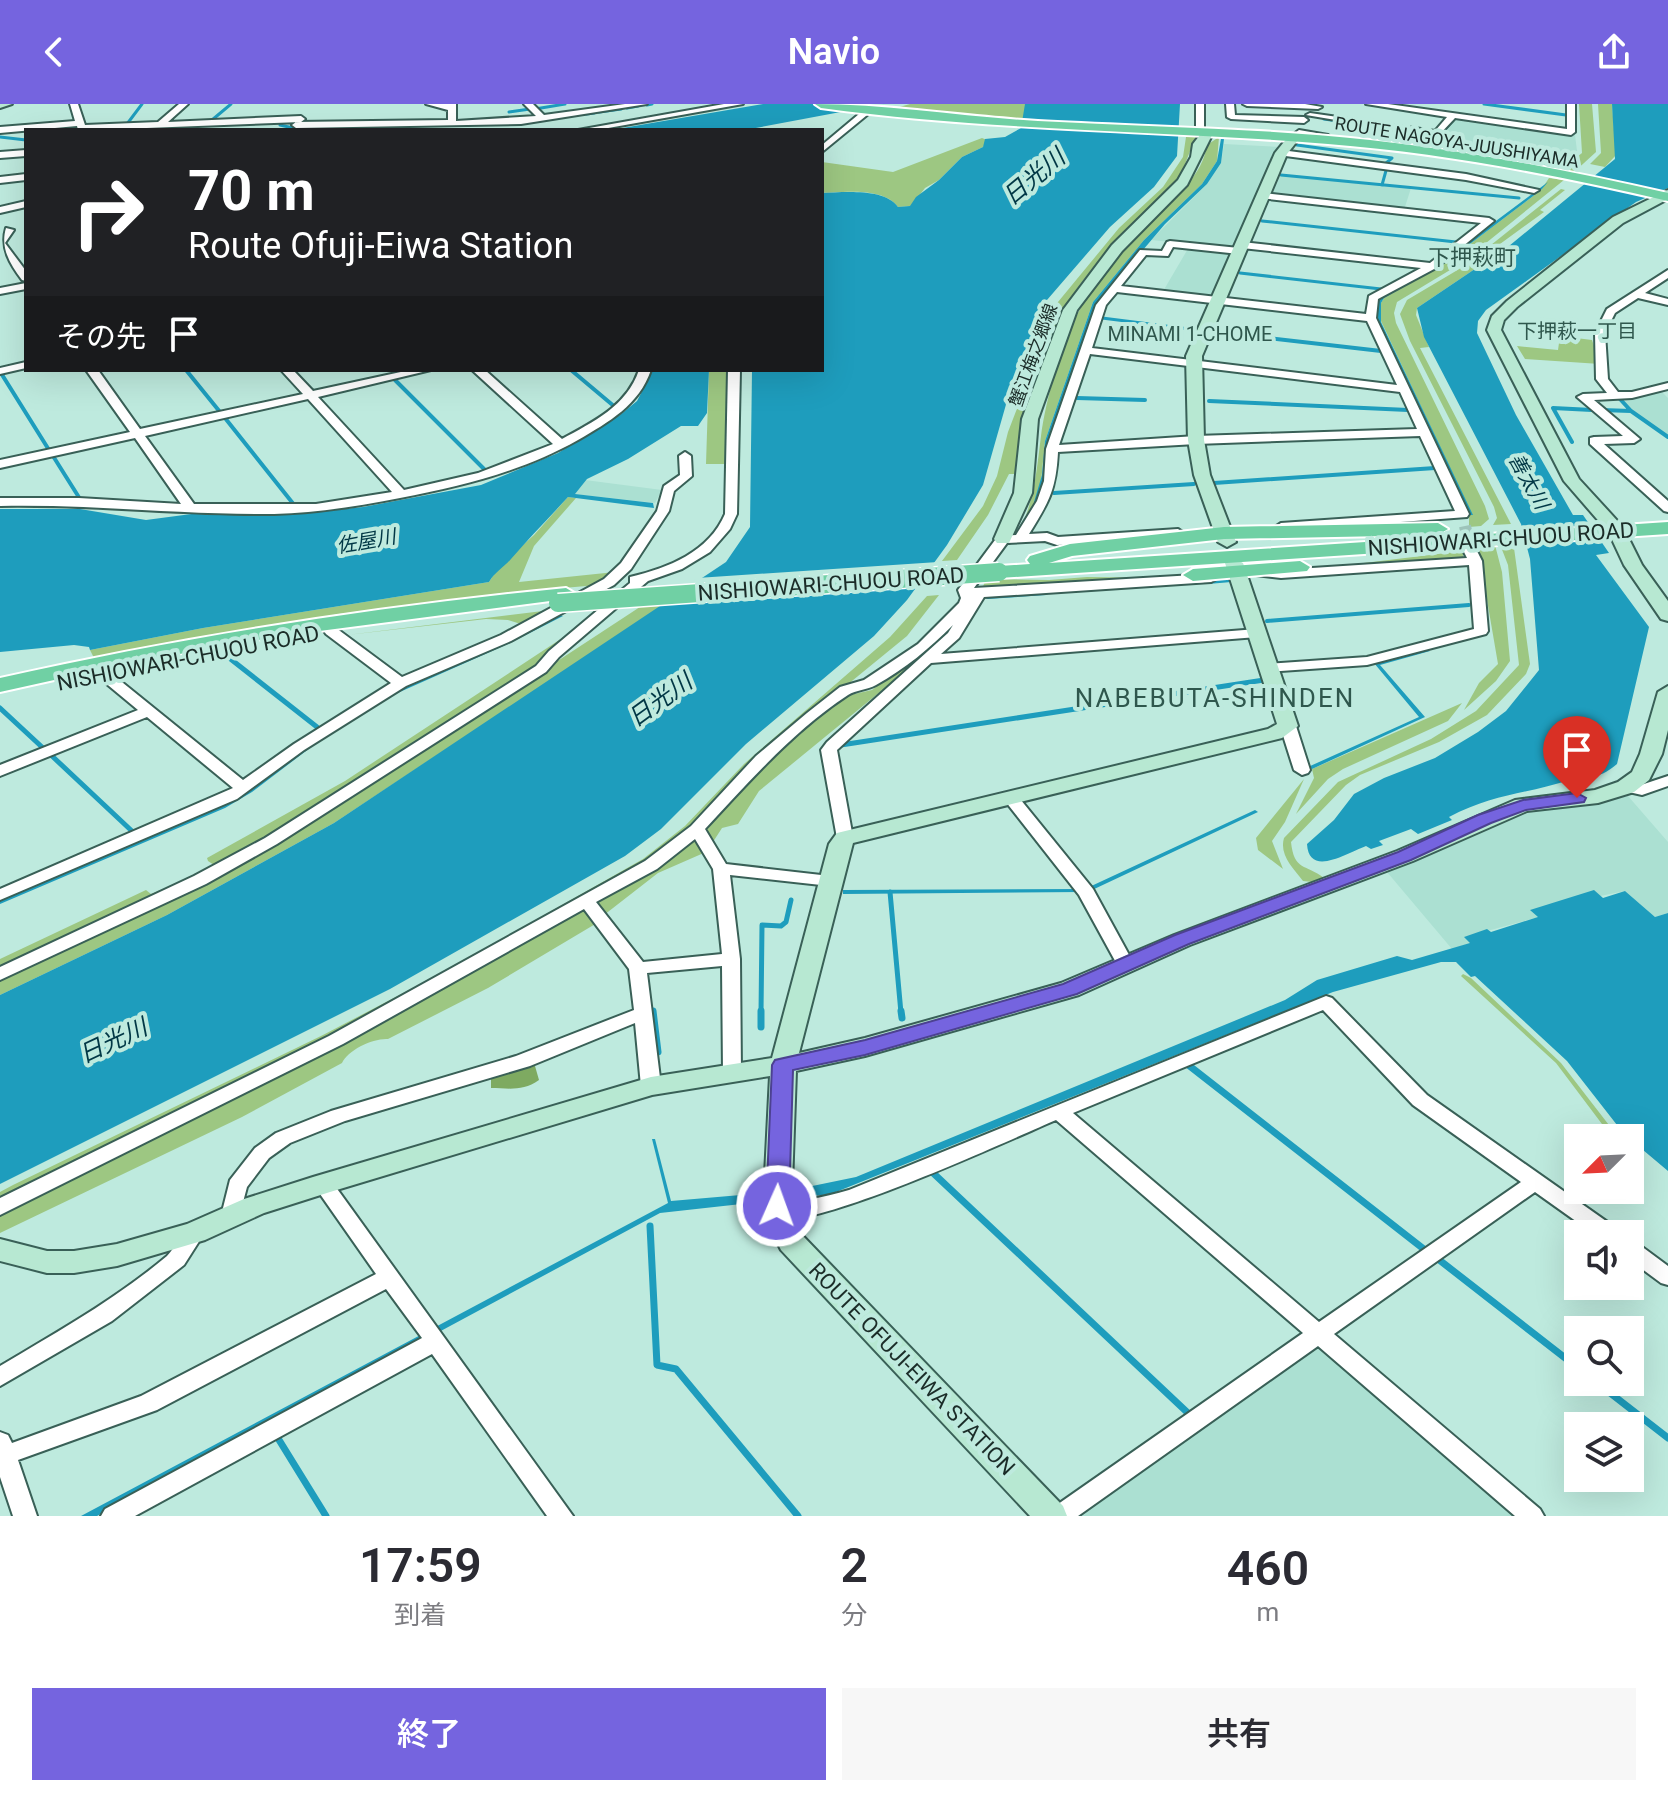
<!DOCTYPE html>
<html lang="ja">
<head>
<meta charset="utf-8">
<style>
  body { margin:0; font-family:Roboto,"Noto Sans JP",sans-serif; background:#f7f7f7; color:#2b2b33; height:100vh; display:flex; flex-direction:column; font-size:30px; white-space:nowrap }
  * { box-sizing:border-box; margin:0 }
  p { font-size:26px; color:#7c7c81 }
  .icon { flex:none; width:44px; height:44px; fill:none; stroke:currentColor; stroke-width:2; stroke-linecap:round; stroke-linejoin:round }
  .map { position:relative; height:1412px; overflow:hidden }
  .drawer { display:flex; flex-direction:column; background:#fff; flex:1 }
  .drawer>* { flex:none }
  .banner { position:absolute; left:24px; top:24px; width:800px; height:244px; border-radius:0px; box-shadow:0 8px 32px #0002; background:#202124; color:#fff; overflow:hidden }
  .needle { width:52px; rotate:246deg }
  .fabs { position:absolute; left:1564px; top:1020px; display:grid; gap:16px }
  .fabs a { display:grid; place-items:center; width:80px; height:80px; border-radius:0px; background:#fff; box-shadow:0 8px 32px #0002; font-size:40px }
  .pin { position:absolute; display:grid; place-items:center; width:68px; height:68px; color:#fff; margin:-82px -34px; border-radius:50% 50% 50% 0; rotate:-45deg; box-shadow:0 0 8px #0007 }
  .pin .icon { rotate:45deg }
  .me { position:absolute; width:88px; margin:-44px; rotate:2deg; stroke-linejoin:round; filter:drop-shadow(0 0 6px #0008) }
  .turn { display:flex; align-items:center; gap:28px; height:168px; padding:0 32px; font-size:36px }
  .turn .icon { width:104px; height:104px; stroke-width:2.5 }
  .turn b { display:block; font-size:56px; line-height:68px }
  .then { display:flex; align-items:center; height:76px; padding:0 32px; background:#0003; gap:16px; font-size:30px }
  .eta { display:flex; justify-content:space-evenly; align-items:center; height:136px; text-align:center }
  .eta b { font-size:48px; font-weight:600; line-height:56px }
  .action { display:flex; gap:16px; margin-top:auto; padding:16px 32px }
  .action a { flex:1; height:92px; border-radius:0px; background:#7564df; color:#fff; font-size:32px; font-weight:600; line-height:92px; text-align:center }
  .action a+a { background:#f7f7f7; color:#2b2b33 }
  header { display:flex; justify-content:space-between; align-items:center; height:104px; padding:0 32px; background:#7564df; color:#fff; font-size:36px; font-weight:600 }
  .map>svg:first-child { display:block }
</style>
</head>
<body>
<header><svg class="icon" aria-label="back" viewBox="0 0 24 24"><path d="M15 5l-7 7 7 7"/></svg>Navio<svg class="icon" aria-label="share" viewBox="0 0 24 24"><path d="M12 15V3M7 8l5-5 5 5M5 13v7h14v-7"/></svg></header>
<div class="map">
<svg width="1668" height="1412" viewBox="0 0 1668 1412">
  <rect width="100%" height="100%" fill="#beeade"/>
  <!-- built -->
  <path fill="#abe0d2" d="M1457,14L1575,31L1577,47L1555,65L1395,42L1408,28L1440,32Z
    M1224,40L1281,43L1234,144L1151,136L1207,80L1221,59Z
    M1279,71L1411,84L1404,106L1271,92Z
    M1189,143L1233,150L1212,194L1162,189Z
    M1659,285L1668,294V333L1632,308L1619,292Z
    M585,376L662,386L655,399L574,390Z
    M1628,692L1668,738V809L1655,813L1625,787L1531,806L1539,813L1465,833L1471,839L1452,845L1387,768L1504,716L1545,704L1598,699Z
    M1311,1241L1324,1242L1520,1412H1080L1076,1408Z"/>
  <!-- green -->
  <path fill="#9dc782" d="M910,0H1025V18L889,6Z
    M1579,0H1592L1596,48L1572,70L1484,54L1563,64L1582,49Z
    M1598,0H1612L1616,51L1605,63L1590,60L1601,49Z
    M1186,33H1197C1188,46 1187,63 1176,76C1148,111 1112,139 1084,175C1042,229 1026,303 1018,370H1009L988,411L957,456L942,457L983,402L997,372L1008,328L1058,198L1119,124L1163,83L1183,53Z
    M1219,33L1217,57L1202,80L1144,136L1093,198L1045,337L1039,399L1022,421C1035,392 1037,363 1041,332C1046,294 1061,243 1078,209C1096,172 1131,139 1159,109C1179,88 1202,72 1207,41Z
    M982,34L987,36L983,43L962,53L939,76L925,84L911,102L898,103C884,83 843,88 822,89V58L893,68Z
    M1549,74L1564,76L1460,160L1397,198L1394,209L1396,219L1485,402L1489,415L1481,422L1469,423V411H1472L1381,217V199L1384,194L1441,162L1541,86Z
    M1561,85L1565,86L1540,106L1544,108L1500,140L1509,142L1417,204L1416,211L1429,243L1420,244L1511,420L1493,421L1497,414L1494,403L1410,237L1400,210L1407,196L1466,161Z
    M1560,232L1592,236L1600,260L1525,255L1517,242L1558,246Z
    M709,266H731L728,360H706Z
    M568,393L576,394L534,442L519,478L615,468L598,481L504,489L339,510L94,554L90,546L203,524L489,478L498,464L534,431Z
    M1495,441L1502,468L1510,557L1496,577L1464,606L1479,579L1498,560L1480,455L1475,444Z
    M1501,443L1514,444L1530,560L1526,570L1487,611L1439,638L1360,671L1346,681L1291,738C1294,767 1306,760 1324,774L1312,778L1303,777C1293,764 1279,751 1284,734L1338,678L1431,635L1476,607L1519,561L1508,461Z
    M1463,447V455L1314,465Z
    M1087,473L1179,474L982,485L986,475L1049,476Z
    M939,491L907,532L754,657L692,725L648,759L454,870L0,1099V1088L13,1081L323,931L453,863L643,755L685,722L744,660L890,533L927,492Z
    M671,497L334,719L167,811L0,891V875L126,816L387,669L646,499Z
    M967,502L952,529L759,687L738,720L722,724L711,741L703,723L766,655L841,593L872,586L926,544Z
    M551,506L524,521L508,516L486,515L347,531Z
    M585,519C479,617 342,689 217,763L208,757L207,754L345,677Z
    M1462,599L1448,617L1343,665L1328,675L1296,710L1314,674L1312,665Z
    M1304,675L1285,718L1272,737L1283,765L1258,746L1256,734Z
    M697,733L706,748L658,769L604,811L594,798Z
    M203,769L0,866V855L146,786L151,790Z
    M585,804L597,819L488,884L388,935C373,934 348,946 342,959L242,1013L0,1129V1110Z
    M1463,870L1471,874L1561,959L1612,1025L1608,1028L1556,959L1461,872Z"/>
  <!-- forest -->
  <path fill="#7eaa61" d="M530,961L535,962L539,976C522,988 507,984 491,984V973Z"/>
  <!-- water -->
  <path fill="#1e9dbd" d="M763,0H869L846,7L745,26H611Z
    M1025,0H1180L1177,52L1154,83L1110,123L1047,196L1011,283L983,381L947,441L907,496L874,532L746,640L661,725L625,752L390,885L0,1080V891L167,811L334,719L726,458L750,423L752,266H822V89C844,88 885,84 898,103L910,102L916,93L939,76L962,53L983,43L985,35L1005,33L1021,24Z
    M1612,0H1668V84L1636,98L1486,206L1478,217L1477,229L1516,311L1573,411H1583L1609,449L1596,451L1649,523L1617,660C1594,679 1595,667 1572,675C1529,690 1494,689 1449,713L1452,716L1418,730L1411,725L1379,737L1383,741L1371,745L1366,742C1347,749 1309,774 1307,740L1334,716L1354,690L1384,674L1435,654L1478,628L1506,607L1539,566L1530,455L1521,420L1424,233L1417,204L1509,142L1615,55Z
    M1221,35H1224L1221,59L1207,80L1165,120L1098,199L1039,399L1034,398L1042,371L1045,337L1093,198L1144,136L1202,80L1217,57Z
    M1548,78L1541,86L1441,162L1384,194L1381,199V218L1473,411H1469L1376,215L1379,193L1437,161Z
    M653,266H709L707,309L698,322H681L628,355L587,375L575,390L653,399L654,404L568,393C548,415 529,434 511,455C503,464 495,468 489,478L203,524L90,546L89,543L74,541L0,548V405H80L146,416L199,409H306L363,403L481,381L558,349L620,311L637,297Z
    M559,511L563,512L512,538L393,591L327,631L252,688L225,704L0,800V796L223,702L250,687L324,630L408,580L511,537Z
    M1427,545L1430,547L1380,561L1425,613L1312,665L1308,663L1419,613L1374,559Z
    M1255,706L1258,708L1090,787L1087,784Z
    M1080,785L1082,788L843,790V786Z
    M1594,786L1603,794L1625,787L1655,813L1668,809V1067L1624,1030L1567,957L1475,872L1471,873L1456,858H1441L1333,888L831,1090L660,1109L97,1412H81L668,1099L652,1035H655L671,1097L788,1087L856,1073L1285,896L1317,876L1397,852L1412,856L1470,839L1464,833L1487,825L1491,828L1538,813L1530,806Z"/>
  <!-- pier -->
  <path fill="#beeade" d="M938,458L923,480L663,498L697,474Z"/>
  <g fill="none" stroke-linecap="round" stroke-linejoin="round">
    <!-- stream-far3 -->
    <path stroke="#1e9dbd" stroke-width="3" d="M1484,0L1566,11
      M647,1L652,0
      M627,4L638,2
      M535,5L565,0
      M509,8L530,5
      M599,8L621,5
      M586,10L594,9
      M1324,15L1359,20
      M212,16L231,0
      M127,20L142,0
      M280,21L293,24
      M447,21H470
      M1432,30L1439,32L1454,15
      M0,33L26,36
      M1297,41L1392,54L1385,60
      M1281,71L1519,94
      M1382,81L1387,63
      M1262,117L1456,138
      M1240,169L1381,185
      M1102,214L1197,226"/>
    <!-- stream-far2 -->
    <path stroke="#1e9dbd" stroke-width="4" d="M1191,225L1197,226
      M1215,228L1381,247
      M186,266L220,308
      M571,266L615,303
      M1,269L49,346
      M395,276L488,369
      M1077,294L1145,296
      M1620,295L1631,307L1668,333
      M1209,297L1408,306
      M1601,306L1631,307
      M225,314L295,402
      M1572,338L1553,304L1592,306
      M53,352L80,395
      M1214,379L1435,364
      M1054,389L1194,380
      M1208,478L1231,476
      M988,493L1046,489
      M1267,517L1469,501"/>
    <!-- stream-far1 -->
    <path stroke="#1e9dbd" stroke-width="5" d="M228,553L317,623
      M0,604L43,644
      M841,641L1264,576
      M52,652L134,729
      M890,788L901,909
      M761,909L762,821L781,822L786,818L791,796"/>
    <!-- stream -->
    <path stroke="#1e9dbd" stroke-width="7" d="M653,907L658,948
      M901,907L902,914
      M761,923V907
      M1187,960L1425,1146
      M931,1067L1189,1310
      M650,1122L657,1261L676,1265L798,1412
      M1438,1155L1578,1264
      M1596,1278L1668,1334
      M276,1331L326,1412"/>
    <!-- street-tunnel -->
    <path stroke="#9dc4ba" stroke-width="12" stroke-dasharray="12 6" stroke-linecap="butt" d="M1465,422L1470,446"/>
    <!-- street casing -->
    <g stroke="#396057" stroke-width="4">
      <path id="street" d="M70,0H78L85,21L158,18L179,0H188L168,18L301,12L305,15L301,18L95,26H78L77,22L0,29V23L75,17Z
        M426,0H456V17L536,12L524,0H533L544,11L625,0H647L521,20L296,24L292,21L296,18L448,16V6Z
        M724,0H743L597,26H578Z
        M1196,0H1204V29L1200,32L1196,29Z
        M1226,0H1234L1235,11L1304,13L1308,16L1304,19L1231,15L1227,13Z
        M1243,0H1305L1322,3L1318,5L1247,2Z
        M1366,0H1388L1567,25V0H1575V28L1571,31L1455,14L1437,33L1306,11L1310,9L1435,27L1447,13Z
        M865,5L872,7L822,48V41Z
        M1299,26L1328,31L1332,36L1328,39L1296,31L1295,29Z
        M26,46V52L0,54V48Z
        M1281,46L1466,70L1539,86L1534,89L1466,76L1278,51L1277,49Z
        M26,70V76L0,79V73Z
        M1263,89L1489,114L1494,117L1436,164L1378,195L1376,214L1469,410L1467,413L1281,427L1275,423L1281,419L1455,407L1420,332L1196,340L1058,348C1056,386 1049,398 1029,430L1047,429L1058,433L1178,425L1184,429L1178,433L1057,441L1045,437L1007,439L974,484L1211,470L1218,474L1211,478L984,493L959,534L941,550L1257,525L1264,529L1257,533L931,559L837,646L853,734L845,739L837,734L821,646L827,638L948,529L953,521C930,544 905,565 876,581C867,586 856,586 848,591C793,627 749,678 705,725L726,760L830,772L838,777L830,782L730,771L740,855L741,968L739,973H725L723,968L722,862L647,869L661,982L658,987H644L641,982L635,919L530,962L345,1017L290,1039L269,1054L247,1083L238,1117L231,1120L224,1117L221,1112L230,1076L255,1044L276,1029L331,1007L516,952L634,906L629,865L584,805L343,940L0,1111V1094L329,932L645,757L691,722L756,652L807,609L840,583L864,576L918,540L959,499L961,494L958,486L998,432L1016,431L1037,397L1044,377L1046,345L1096,201L1140,146L1162,147L1167,138L1170,137L1239,144L1244,147L1239,150L1173,143L1168,152L1146,151L1121,182L1366,210L1369,192L1421,164L1242,144L1237,141L1242,138L1430,159L1481,119L1260,94V90ZM1117,188L1367,217L1397,281L1092,244L1106,201ZM1090,250L1400,288L1417,325L1196,332L1059,341ZM695,735L713,765L722,850L643,858L596,798L657,765Z
        M26,97V103L0,109V103Z
        M6,124L14,126L5,139L26,167V177L22,176C10,160 0,144 6,124Z
        M1668,166V174L1645,189L1668,195V201L1638,194L1615,209L1605,229L1608,275L1618,288H1632L1668,279V285L1632,294L1594,296L1640,335L1634,339L1604,340L1668,397V408L1664,407L1590,340V334L1594,333L1623,332L1577,293L1583,290L1607,289L1596,275L1595,229L1607,205Z
        M26,179V185L0,190V184Z
        M26,258V264L0,270V264Z
        M86,266H98L140,325L303,290L281,266H293L313,287L410,266H431L318,293L404,386L478,369L553,340L472,266H485L562,335C593,318 627,302 639,266H651C639,301 609,318 578,336C523,367 463,382 400,394C358,402 317,409 274,410C182,411 91,400 0,402V394H79L181,400L135,334L0,364V356L130,328ZM308,295L392,388L316,400H194L145,332Z
        M728,266H740L737,410L730,425L710,448L682,465L648,477L559,553L546,568L277,740L206,780L0,876V863L194,772L265,734L536,562L549,547L630,479V473C668,464 709,448 725,410Z
        M685,348L691,352L692,372L674,387L669,407L631,465L614,481L511,537L406,582L304,646L237,695L0,796V785L233,684L147,613L0,672V661L138,606L97,572L95,569L97,566H107L243,676L294,640L391,579L326,530L324,527L326,524H336L402,573L501,531L604,475L621,459L657,407L664,382L680,371L679,352Z
        M1470,442L1475,443L1482,457L1488,527L1486,530L1367,561L1268,568L1261,564L1268,560L1367,553L1474,525L1469,461L1281,474L1256,471V465L1281,466L1467,454L1463,446Z
        M1288,617L1296,622L1310,666L1308,669L1302,671L1294,666L1280,622Z
        M1668,672V682L1642,691L1620,686L1618,683L1626,678L1641,681Z
        M1010,688L1016,690L1093,785L1134,860L1131,864H1119L1079,791L1002,693Z
        M1326,892L1332,894L1427,991L1616,1124L1619,1130H1594L1535,1088L1334,1230L1540,1405L1544,1412H1515L1318,1242L1078,1412H1047L1051,1405L1303,1229L1056,1016C1007,1037 811,1128 770,1115L767,1110L770,1105C796,1097 823,1094 849,1086ZM1323,906L1413,1001L1521,1078L1319,1218L1073,1009Z
        M323,1073L330,1075L573,1412H547L432,1250L135,1412H101L105,1405L422,1234L386,1185L157,1306L18,1356L37,1412H13L0,1373V1328L8,1331L12,1339L141,1292L376,1170L313,1080L316,1075Z
        M195,1120L202,1122L205,1128L184,1161L112,1217L0,1282V1262C57,1228 116,1195 167,1152C177,1142 181,1125 195,1120Z
        M1630,1137L1637,1139L1668,1162V1181L1661,1179L1630,1156Z"/>
    </g>
    <!-- secondary casing -->
    <g stroke="#396057" stroke-width="4">
      <path id="secondary" d="M0,0H12L0,4Z
        M1203,27L1213,29L1187,81L1122,147L1077,206L1038,315L1032,389L1009,439H997L994,435L1014,389L1022,315L1063,206L1112,141L1178,76L1191,53L1193,40Z
        M1288,33L1298,36L1287,50L1202,252L1204,336L1210,371L1236,438L1227,443L1218,438L1194,371L1188,336L1186,252L1275,49Z
        M1668,86V95L1623,119L1517,203L1504,216L1501,226L1579,375L1623,423L1642,461L1668,497V517L1661,515L1624,461L1609,429L1564,377L1487,226L1492,212L1507,197L1613,113Z
        M1234,454L1243,459L1298,622L1282,634L853,739L799,949L865,934L1061,879L1174,831L1397,747L1515,696L1595,686L1618,678L1632,668L1640,650L1658,588L1668,582V626L1662,650L1649,676L1634,688L1598,699L1527,707L1413,757L1190,841L1079,891L865,952L796,967L791,1110L802,1131L1063,1402L1067,1412H1030L781,1146L763,1110L770,972L652,991L330,1088L264,1109L205,1136L117,1162L74,1169H47L0,1157V1135L47,1147H74L117,1140L187,1120L244,1095L313,1073L651,973L772,954L829,740L837,729L1268,625L1277,620L1225,459Z"/>
    </g>
    <!-- primary casing -->
    <g stroke="#fff" stroke-width="4">
      <path id="primary" d="M815,0C889,0 964,13 1038,17C1149,23 1260,24 1370,36C1471,47 1570,67 1668,89V97C1556,71 1443,49 1328,40C1159,26 989,27 821,4Z
        M1668,418V430L999,474L989,468L999,462L1030,460L1027,456L1030,452L1070,440L1224,423L1438,419L1448,425L1438,431L1224,435L1072,452L1049,459Z
        M1300,457L1310,463L1307,467L1193,477L1183,471L1193,465Z
        M566,484L576,490L573,494L281,532L140,557L0,588V574C187,532 375,503 566,484Z"/>
    </g>
    <!-- street -->
    <use href="#street" fill="#fff" fill-rule="evenodd"/>
    <!-- secondary -->
    <use href="#secondary" fill="#b7e8d2" fill-rule="evenodd"/>
    <!-- primary -->
    <use href="#primary" fill="#70d0a4" fill-rule="evenodd"/>
    <!-- primary-bridge casing -->
    <g stroke="#fff" stroke-width="21" stroke-linecap="butt">
      <path id="primary-bridge" d="M558,499L999,468"/>
    </g>
    <!-- primary-bridge -->
    <use href="#primary-bridge" stroke="#70d0a4" stroke-width="18"/>
  </g>
  <!-- route -->
  <path fill="#7564df" stroke="#4c4191" stroke-width="2" d="M1577,689L1586,694L1584,698L1526,706L1491,719L1411,756L1189,840L1077,890L865,951L793,966L789,1102L785,1108L777,1111L769,1108L766,1102L772,961L775,956L865,936L1063,880L1175,831L1398,748L1478,711L1523,696Z"/>
  <g text-anchor="middle" dominant-baseline="central" stroke-width="8" stroke-linejoin="round" paint-order="stroke">
    <!-- far-street labels -->
    <g font-size="18" fill="#1b2c28" stroke="#beeade">
      <text transform="translate(1457 38) rotate(9)">ROUTE NAGOYA-JUUSHIYAMA</text>
      <text transform="translate(1033 251) rotate(-70)">蟹江梅之郷線</text>
    </g>
    <!-- far-neighbourhood labels -->
    <g font-size="20" fill="#2f574d" stroke="#beeade">
      <text x="1577" y="227">下押萩一丁目</text>
      <text x="1190" y="230">MINAMI 1-CHOME</text>
    </g>
    <!-- far-water labels -->
    <g font-size="20" font-style="italic" fill="#013745" stroke="#beeade">
      <text transform="translate(1529 377) rotate(61)">善太川</text>
      <text transform="translate(366 437) rotate(-10)">佐屋川</text>
    </g>
    <!-- far-quarter labels -->
    <g font-size="22" fill="#2f574d" stroke="#beeade">
      <text x="1472" y="153">下押萩町</text>
    </g>
    <!-- street labels -->
    <g font-size="22" fill="#1b2c28" stroke="#beeade">
      <text transform="translate(1501 435) rotate(-4)">NISHIOWARI-CHUOU ROAD</text>
      <text transform="translate(831 480) rotate(-4)">NISHIOWARI-CHUOU ROAD</text>
      <text transform="translate(188 554) rotate(-11)">NISHIOWARI-CHUOU ROAD</text>
      <text transform="translate(912 1265) rotate(46)">ROUTE OFUJI-EIWA STATION</text>
    </g>
    <!-- water labels -->
    <g font-size="24" font-style="italic" fill="#013745" stroke="#beeade">
      <text transform="translate(1034 73) rotate(-40)">日光川</text>
      <text transform="translate(660 596) rotate(-36)">日光川</text>
      <text transform="translate(113 937) rotate(-25)">日光川</text>
    </g>
    <!-- quarter labels -->
    <g font-size="26" letter-spacing="2" fill="#2f574d" stroke="#beeade">
      <text x="1215" y="594">NABEBUTA-SHINDEN</text>
    </g>
  </g>
</svg>
<div class="fabs">
<a><svg class="needle" viewBox="-14 -14 28 28"><path d="M0-13l5 13h-10z" fill="#e53935"/><path d="M0 13l5-13h-10z" fill="#7c7c81"/></svg></a>
<a><svg class="icon" aria-label="sound" viewBox="0 0 24 24"><path d="M4 9h4l5-4v14l-5-4H4zM17 9q2 3 0 6"/></svg></a>
<a><svg class="icon" aria-label="search" viewBox="0 0 24 24"><circle cx="10" cy="10" r="6"/><path d="M15 15l6 6"/></svg></a>
<a><svg class="icon" aria-label="layers" viewBox="0 0 24 24"><path d="M12 4l9 5-9 5-9-5zM3 14l9 5 9-5"/></svg></a>
</div>
<div class="pin" style="left:1577px;top:694px;background:#d93025"><svg class="icon" aria-label="arrive" viewBox="0 0 24 24"><path d="M6 21V4h12l-3 4 3 4H6"/></svg></div>
<svg class="me" style="left:777px;top:1102px" viewBox="-20 -20 40 40"><circle r="17" fill="#7564df" stroke="#fff" stroke-width="3"/><path d="M0-11L8 9 0 5-8 9z" fill="#fff"/></svg>
<div class="banner">
<div class="turn"><svg class="icon" aria-label="right" viewBox="0 0 24 24"><path d="M7 20v-9h11M14 6l5 5-5 5"/></svg><div><b>70 m</b>Route Ofuji-Eiwa Station</div></div>
<div class="then">その先<svg class="icon" aria-label="arrive" viewBox="0 0 24 24"><path d="M6 21V4h12l-3 4 3 4H6"/></svg></div>
</div>
</div>
<section class="drawer">
<div class="eta">
<div><b>17:59</b><p>到着</p></div>
<div><b>2</b><p>分</p></div>
<div><b>460</b><p>m</p></div>
</div>
<div class="action"><a>終了</a><a>共有</a></div>
</section>
</body>
</html>
